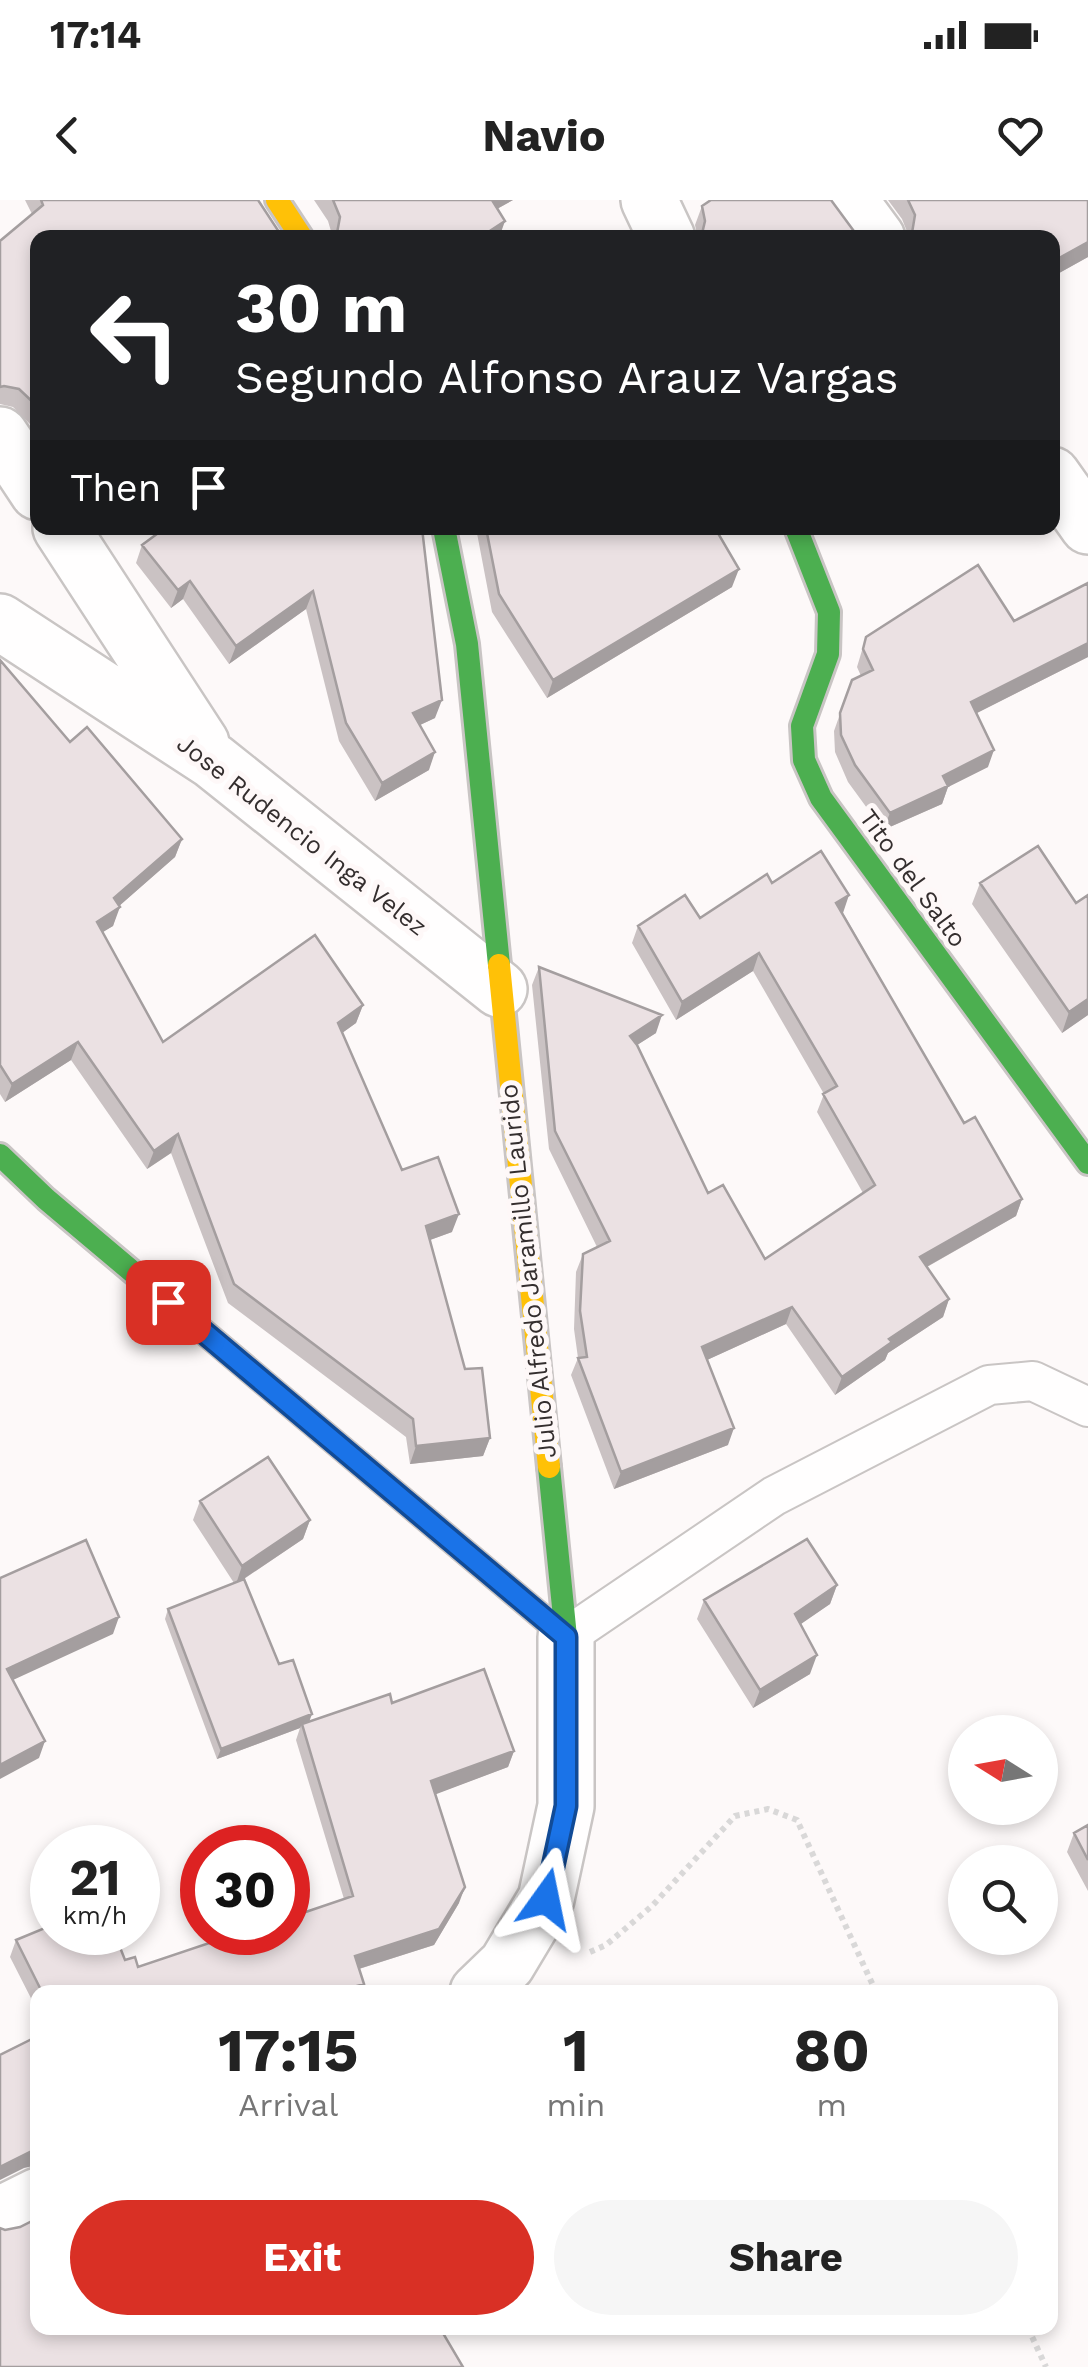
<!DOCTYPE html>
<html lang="en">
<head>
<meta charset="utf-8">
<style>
  body { margin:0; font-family:"Work Sans",sans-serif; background:#f6f6f6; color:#222; height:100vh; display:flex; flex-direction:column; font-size:38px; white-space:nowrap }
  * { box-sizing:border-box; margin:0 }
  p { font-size:32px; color:#767676 }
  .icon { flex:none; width:55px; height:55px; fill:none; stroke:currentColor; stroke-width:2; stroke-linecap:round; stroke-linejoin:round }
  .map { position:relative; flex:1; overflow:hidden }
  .panel { position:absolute; left:30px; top:1785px; width:1028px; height:350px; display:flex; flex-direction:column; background:#fff; border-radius:20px; box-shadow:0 5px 15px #0003 }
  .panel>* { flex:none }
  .guide { position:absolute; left:30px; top:30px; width:1030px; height:305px; border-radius:20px; box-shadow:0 5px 15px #0003; background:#202124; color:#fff; overflow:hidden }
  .needle { width:65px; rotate:281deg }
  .fabs { position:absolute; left:948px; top:1515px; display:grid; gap:20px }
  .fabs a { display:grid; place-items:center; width:110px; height:110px; border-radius:50%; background:#fff; box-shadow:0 5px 15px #0003; font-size:50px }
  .speed { position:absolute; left:30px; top:1625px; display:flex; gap:20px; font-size:50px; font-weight:700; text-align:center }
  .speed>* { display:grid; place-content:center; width:130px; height:130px; border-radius:50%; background:#fff; box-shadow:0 5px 15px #0003; line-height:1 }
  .speed small { font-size:25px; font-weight:400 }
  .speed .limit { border:15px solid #d22; background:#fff; color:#111 }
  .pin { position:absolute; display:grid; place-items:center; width:85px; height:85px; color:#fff; margin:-42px; border-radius:20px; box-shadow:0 5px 15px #0006 }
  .me { position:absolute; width:110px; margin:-55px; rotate:12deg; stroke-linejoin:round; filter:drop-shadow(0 0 8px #0008) }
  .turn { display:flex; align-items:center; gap:35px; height:210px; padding:0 40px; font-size:45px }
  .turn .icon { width:130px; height:130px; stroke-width:2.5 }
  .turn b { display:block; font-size:70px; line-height:85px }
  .then { display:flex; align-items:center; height:95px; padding:0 40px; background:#0003; gap:20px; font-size:38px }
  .eta { display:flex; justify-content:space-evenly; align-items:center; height:170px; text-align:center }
  .eta b { font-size:60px; font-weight:700; line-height:70px }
  .cta { display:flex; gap:20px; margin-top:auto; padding:20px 40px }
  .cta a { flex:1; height:115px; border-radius:60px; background:#d93025; color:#fff; font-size:40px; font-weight:700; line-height:115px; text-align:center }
  .cta a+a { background:#f6f6f6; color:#222 }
  .status { display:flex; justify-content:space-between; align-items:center; height:70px; padding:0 50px; background:#fff; direction:ltr }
  .status svg { height:28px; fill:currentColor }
  header { display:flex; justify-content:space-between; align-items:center; height:130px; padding:0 40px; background:#fff; font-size:45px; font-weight:700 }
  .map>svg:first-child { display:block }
</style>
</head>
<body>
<div class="status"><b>17:14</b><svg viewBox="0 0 49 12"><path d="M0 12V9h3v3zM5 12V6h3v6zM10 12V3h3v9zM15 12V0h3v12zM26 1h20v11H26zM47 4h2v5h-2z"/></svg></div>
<header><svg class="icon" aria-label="back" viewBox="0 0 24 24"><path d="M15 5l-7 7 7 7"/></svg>Navio<svg class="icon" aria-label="heart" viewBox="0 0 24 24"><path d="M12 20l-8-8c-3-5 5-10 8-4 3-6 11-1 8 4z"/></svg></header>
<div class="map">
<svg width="1088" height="2167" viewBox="0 0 1088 2167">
  <rect width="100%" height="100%" fill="#fdf9f9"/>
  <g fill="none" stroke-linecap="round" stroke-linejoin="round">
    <!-- lane casing -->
    <g stroke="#c9c5c4" stroke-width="42">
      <path id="lane" d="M566,1437L774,1296L989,1185L1033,1181L1088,1207"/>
    </g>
    <!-- street casing -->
    <g stroke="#c9c5c4" stroke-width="60">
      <path id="street" d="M649,0L667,38
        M849,0L877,38
        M0,235L38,292
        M1052,275L1088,326
        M61,328L201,543
        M0,422L213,561L499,789
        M478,1792L507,1764L546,1699L566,1606V1437
        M0,2015L38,1996"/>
    </g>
    <!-- fast casing -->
    <g stroke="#c9c5c4" stroke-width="28">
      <path id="fast" d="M444,328L467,444L499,765
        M796,328L829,412L828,454L802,526L804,560L821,598L1088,963
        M0,955L46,999L566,1437
        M549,1267L566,1437"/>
    </g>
    <!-- slow casing -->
    <g stroke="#c9c5c4" stroke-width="28">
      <path id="slow" d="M277,0L302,38
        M499,765L549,1267"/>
    </g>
    <!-- path -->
    <path stroke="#d9d8d8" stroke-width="6" stroke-dasharray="5 5" stroke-linecap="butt" d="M590,1752L606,1745L652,1706L735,1616L768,1609L797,1620L876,1792
      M1028,2128L1046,2167"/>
    <!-- lane -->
    <use href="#lane" stroke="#fffefe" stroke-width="38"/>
    <!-- street -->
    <use href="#street" stroke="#fffefe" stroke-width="55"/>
    <!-- fast -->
    <use href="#fast" stroke="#4caf50" stroke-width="22"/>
    <!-- slow -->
    <use href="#slow" stroke="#ffc107" stroke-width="22"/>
  </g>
  <!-- wall -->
  <path fill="#cac2c3" d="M25,0H258L38,38V221L31,225L13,207L0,204V41L32,14Z
    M314,0H513L497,9L333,38L328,21Z
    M888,0H1088V57L1052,77V38H907L908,34L902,19Z
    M702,6L859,38H698L695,25Z
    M422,328L435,518L420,525L429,570L375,601L339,541L306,409L229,464L183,399L171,408L136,363L142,345Z
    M476,328H715L732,387L547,498L492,412Z
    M1014,421L1088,457L977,513L988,567L948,587L942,604L883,630L848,582L835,552L834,531L852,480L861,476L857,467L866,437Z
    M0,460L70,542L182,639L175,657L119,706L113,726L102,732L163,842L363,805L356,823L342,833L402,970L452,1032L430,1040L465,1169L490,1238L483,1256L410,1264L406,1237L228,1103L171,953L147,969L71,860L5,902L0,894Z
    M772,683L843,713L964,923L1022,999L1016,1016L927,1067L949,1099L943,1117L888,1153L885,1160L835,1195L786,1124L707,1160L728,1245L614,1289L571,1175L578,1158L574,1129L576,1072L583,1054L597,1047L549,949L532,785L539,767L656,833L637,845L708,993L765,1059L863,993L817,912L824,894L753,771L676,820L632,743L638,726L700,718Z
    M980,683L1076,703L1088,695V815L1062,833L972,704Z
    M200,1301L310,1320L303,1339L244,1379L279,1464L310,1521L392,1503L514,1551L508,1567L435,1594L459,1703L434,1745L359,1769L364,1784L360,1792H38V1812L10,1757L16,1740L125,1760L138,1767L344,1699L296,1540L300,1528L217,1559L165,1419L168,1409L234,1383L193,1320Z
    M837,1385L830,1404L800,1424L810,1474L753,1508L697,1419L704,1400Z
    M1088,1625V1691L1067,1652L1074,1633Z"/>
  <!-- shaded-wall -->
  <path fill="#a49e9f" d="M490,0H513L484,16Z
    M505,21L499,38H479Z
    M1088,42V57L1052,77V62Z
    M38,207V221L31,225Z
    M739,369L732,387L547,498L553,480Z
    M190,381L183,399L171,408L178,390Z
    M313,391L306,409L229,464L236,446Z
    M1088,443V457L965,519L971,502Z
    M442,500L435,518L407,531L413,513Z
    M994,550L988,567L948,587L942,604L883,630L890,613L943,576Z
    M435,552L429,570L375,601L382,583Z
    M182,639L175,657L110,714L120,707L113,726L90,740L97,722L114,698Z
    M849,695L843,713L830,721L836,703Z
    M759,753L753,771L676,820L682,802Z
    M1088,799V815L1062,833L1069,812Z
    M363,805L356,823L331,841L338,823Z
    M662,815L656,833L623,854L630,836Z
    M78,842L71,860L5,902L12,884Z
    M178,934L171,953L147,969L154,951Z
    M1022,999L1016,1016L914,1074L920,1057Z
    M459,1014L452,1032L419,1044L426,1026Z
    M949,1099L943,1117L888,1153L885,1160L835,1195L842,1177L889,1139Z
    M792,1107L786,1124L696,1165L702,1147Z
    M734,1228L728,1245L614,1289L621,1272Z
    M490,1238L483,1256L410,1264L416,1246Z
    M310,1320L303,1339L236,1384L242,1366Z
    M837,1385L830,1404L788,1433L795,1414Z
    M119,1417L113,1434L0,1486L7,1469Z
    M817,1455L810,1474L753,1508L760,1490Z
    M312,1514L308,1525L302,1524L300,1528L217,1559L221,1549Z
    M45,1541L39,1558L0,1579V1565Z
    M514,1551L508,1567L426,1598L431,1581Z
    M465,1687L459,1703L434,1745L349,1772L355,1756Z
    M364,1784L360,1792H336Z
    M38,1950V1965L24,1968L0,1980V1967L30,1952Z"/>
  <!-- building -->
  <path fill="#ebe1e3" stroke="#a49e9f" stroke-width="2.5" d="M41,0H258L283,38H38V207L19,189L4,186L0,187V41L43,5Z
    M333,0H492L505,21L479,38H333L337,33L340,17Z
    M711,0H831L859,38H701L705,21L702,6Z
    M908,0H1088V42L1052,62V38H908L912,33L915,15Z
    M165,328H422L442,500L413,513L435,552L382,583L346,523L313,391L236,446L190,381L178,390L142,345Z
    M486,328H715L739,369L553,480L499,394Z
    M978,365L1014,421L1088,383V443L971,502L994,550L943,576L948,586L890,613L855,565L841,535L840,513L852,480L873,470L863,449L866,437Z
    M0,460L70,542L87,527L182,639L114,698L120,707L97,722L163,842L315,735L363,805L338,823L402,970L438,957L459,1014L426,1026L465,1169L482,1168L490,1238L416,1246L413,1219L234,1084L178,934L154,951L78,842L12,884L0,865Z
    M1038,646L1076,703L1088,695V799L1069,812L980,683Z
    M821,651L849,695L836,703L964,923L975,917L1022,999L920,1057L949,1099L889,1139L892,1142L842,1177L792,1107L702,1147L734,1228L621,1272L578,1158L587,1157L580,1111L583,1054L610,1041L555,931L539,767L662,815L630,836L637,845L708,993L723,985L765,1059L875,985L823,894L837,886L759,753L682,802L638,726L685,695L700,718L767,674L772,683Z
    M268,1257L310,1320L242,1366L200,1301Z
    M807,1339L837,1385L795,1414L817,1455L760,1490L704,1400Z
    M86,1340L119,1417L7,1469L45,1541L0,1565V1378Z
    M244,1379L279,1464L293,1460L312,1514L221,1549L168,1409Z
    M484,1469L514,1551L431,1581L465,1687L439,1729L355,1756L364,1784L336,1792H42L16,1740L52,1725V1732H114L125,1760L135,1757L138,1767L242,1732H288V1718L353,1696L302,1524L390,1494L392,1503Z
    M1088,1625V1660L1074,1633Z
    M38,1836V1950L30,1952L0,1967V1855Z
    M38,2018V2128H440L463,2167H0V2028L5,2030L20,2027Z"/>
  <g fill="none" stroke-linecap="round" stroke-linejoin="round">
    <!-- route casing -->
    <g stroke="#114b97" stroke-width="25">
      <path id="route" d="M168,1102L566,1437V1606L546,1699"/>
    </g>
    <!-- route -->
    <use href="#route" stroke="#1a73e8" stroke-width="18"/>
  </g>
  <g text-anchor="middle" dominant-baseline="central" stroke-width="10" stroke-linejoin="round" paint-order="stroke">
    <!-- street labels -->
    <g font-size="25" fill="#342e2e" stroke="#fef8f8">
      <text transform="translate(302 635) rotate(38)">Jose Rudencio Inga Velez</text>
      <text transform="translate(913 678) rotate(54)">Tito del Salto</text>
      <text transform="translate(528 1071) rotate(-96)">Julio Alfredo Jaramillo Laurido</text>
    </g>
  </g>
</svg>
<div class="fabs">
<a><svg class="needle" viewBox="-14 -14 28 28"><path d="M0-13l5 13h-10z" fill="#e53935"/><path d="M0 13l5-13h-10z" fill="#767676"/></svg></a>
<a><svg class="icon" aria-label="search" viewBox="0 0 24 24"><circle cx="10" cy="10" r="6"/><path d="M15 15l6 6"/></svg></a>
</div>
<div class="speed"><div>21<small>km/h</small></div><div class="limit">30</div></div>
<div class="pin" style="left:168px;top:1102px;background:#d93025"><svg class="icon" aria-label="arrive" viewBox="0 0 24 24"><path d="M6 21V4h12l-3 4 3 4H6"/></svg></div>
<svg class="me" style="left:546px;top:1699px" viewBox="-20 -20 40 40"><path d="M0-17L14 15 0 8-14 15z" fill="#1a73e8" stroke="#fff" stroke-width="4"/></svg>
<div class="guide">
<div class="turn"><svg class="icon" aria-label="left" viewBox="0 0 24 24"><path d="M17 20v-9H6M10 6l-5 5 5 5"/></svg><div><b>30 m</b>Segundo Alfonso Arauz Vargas</div></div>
<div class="then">Then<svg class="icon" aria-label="arrive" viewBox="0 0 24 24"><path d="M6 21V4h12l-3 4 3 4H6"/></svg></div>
</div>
<section class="panel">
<div class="eta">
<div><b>17:15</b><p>Arrival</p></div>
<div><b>1</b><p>min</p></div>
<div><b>80</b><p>m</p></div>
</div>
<div class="cta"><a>Exit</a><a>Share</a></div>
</section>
</div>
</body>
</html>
